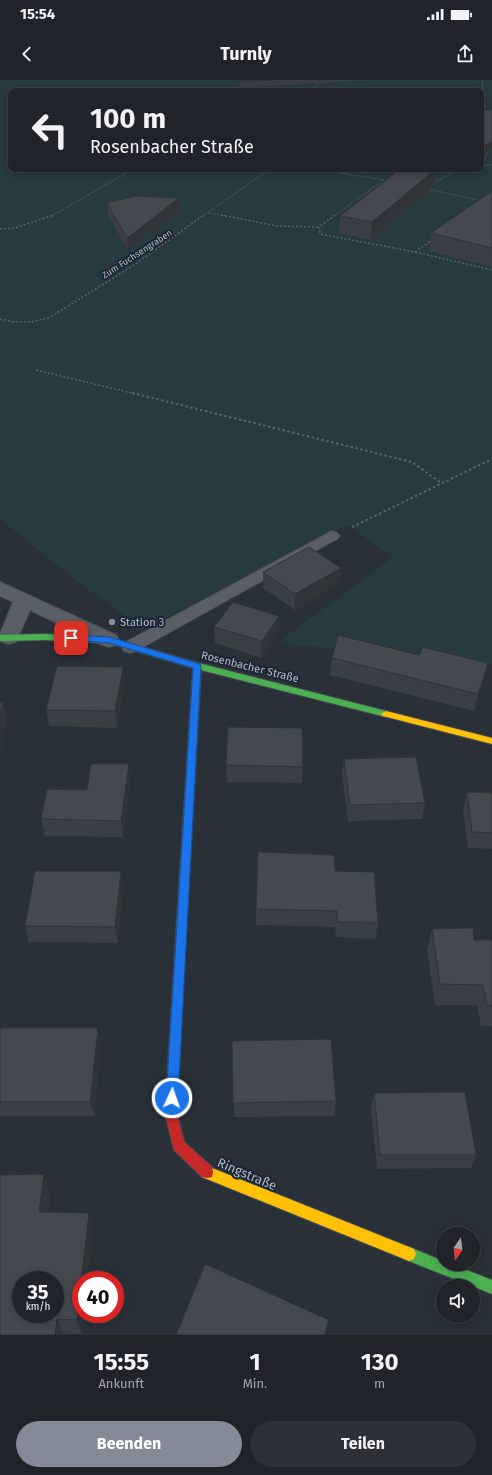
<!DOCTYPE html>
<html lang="de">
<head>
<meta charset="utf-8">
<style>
  body { margin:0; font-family:"Fira Sans",sans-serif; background:#2d3036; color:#f1f3f6; height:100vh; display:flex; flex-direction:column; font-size:15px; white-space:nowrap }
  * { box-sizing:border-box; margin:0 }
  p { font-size:13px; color:#a2a4a8 }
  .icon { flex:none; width:22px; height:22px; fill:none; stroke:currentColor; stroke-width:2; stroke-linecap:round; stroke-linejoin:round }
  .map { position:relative; height:1255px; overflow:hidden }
  .side { display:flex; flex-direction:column; background:#20242a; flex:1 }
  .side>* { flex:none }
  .guide { position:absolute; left:8px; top:8px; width:476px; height:84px; border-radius:8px; box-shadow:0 2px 10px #0003,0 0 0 1px #3d4147; background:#20242a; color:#f1f3f6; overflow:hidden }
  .needle { width:26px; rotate:194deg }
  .fabs { position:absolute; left:436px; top:1147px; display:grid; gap:8px }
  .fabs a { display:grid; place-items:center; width:44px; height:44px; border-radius:50%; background:#20242a; box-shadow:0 2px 10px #0003,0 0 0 1px #3d4147; font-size:20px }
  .speed { position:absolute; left:12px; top:1191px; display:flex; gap:8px; font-size:20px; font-weight:700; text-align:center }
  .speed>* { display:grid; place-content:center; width:52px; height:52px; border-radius:50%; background:#20242a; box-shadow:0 2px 10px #0003,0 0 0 1px #3d4147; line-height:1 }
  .speed small { font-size:10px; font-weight:400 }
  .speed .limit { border:6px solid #d22; background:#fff; color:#111 }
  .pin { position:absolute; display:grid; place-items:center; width:34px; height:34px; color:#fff; margin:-17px; border-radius:8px; box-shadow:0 2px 6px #0006 }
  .me { position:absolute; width:44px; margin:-22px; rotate:3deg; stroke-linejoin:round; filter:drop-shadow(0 0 3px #0008) }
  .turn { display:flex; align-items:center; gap:14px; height:84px; padding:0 16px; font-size:18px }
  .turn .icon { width:52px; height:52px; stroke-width:2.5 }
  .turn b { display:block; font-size:28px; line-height:34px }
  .eta { display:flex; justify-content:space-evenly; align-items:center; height:68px; text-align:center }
  .eta b { font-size:24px; font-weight:700; line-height:28px }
  .button { display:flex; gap:8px; margin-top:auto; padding:8px 16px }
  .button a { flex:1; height:46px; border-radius:24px; background:#848b96; color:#fff; font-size:16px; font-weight:700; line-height:46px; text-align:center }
  .button a+a { background:#2d3036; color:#f1f3f6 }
  .status { display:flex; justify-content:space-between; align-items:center; height:28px; padding:0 20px; background:#20242a; direction:ltr }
  .status svg { height:11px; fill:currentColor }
  header { display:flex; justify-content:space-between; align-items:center; height:52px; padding:0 16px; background:#20242a; font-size:18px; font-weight:700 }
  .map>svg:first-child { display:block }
</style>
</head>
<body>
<div class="status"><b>15:54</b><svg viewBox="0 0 49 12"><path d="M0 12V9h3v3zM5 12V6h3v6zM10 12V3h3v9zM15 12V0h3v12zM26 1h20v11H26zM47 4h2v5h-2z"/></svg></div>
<header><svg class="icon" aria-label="back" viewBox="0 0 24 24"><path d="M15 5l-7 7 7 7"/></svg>Turnly<svg class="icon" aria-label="share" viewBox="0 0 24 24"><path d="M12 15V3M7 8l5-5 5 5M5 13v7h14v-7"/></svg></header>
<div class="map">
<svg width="492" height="1255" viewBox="0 0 492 1255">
  <rect width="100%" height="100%" fill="#2a3038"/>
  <!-- green -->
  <path fill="#273a3e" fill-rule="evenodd" d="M0,0H492V585L277,563L393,477L347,445L143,549L78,502L0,439ZM11,11H481V89H11Z"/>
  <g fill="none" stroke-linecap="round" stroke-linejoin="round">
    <!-- lane casing -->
    <g stroke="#484c53" stroke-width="2">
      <path id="lane" d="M332,451L337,453L340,456L337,459L136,571L130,573L124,571L122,567L124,563Z"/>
    </g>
    <!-- street casing -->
    <g stroke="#484c53" stroke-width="2">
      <path id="street" d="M0,502L116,555L119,560L116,565L109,567L102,565L30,530L16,562L9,564L2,562L0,554L13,522L0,516Z"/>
    </g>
    <!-- fast casing -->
    <g stroke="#484c53" stroke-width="2">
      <path id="fast" d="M45,554L109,557L198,583L386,631L391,634L386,637L201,590L186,855L185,858L181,860L177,858L176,855L193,588L109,563L45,560L0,561V555Z
        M409,1167L443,1181V1184H451L492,1200V1214L404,1179L402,1174L404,1169Z"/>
    </g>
    <!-- slow casing -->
    <g stroke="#484c53" stroke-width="2">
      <path id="slow" d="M386,631L492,658V664L383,636L381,634Z
        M207,1086L414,1169L416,1174L414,1179L409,1181L202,1097L201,1092L202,1087Z"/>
    </g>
    <!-- jam casing -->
    <g stroke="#484c53" stroke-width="2">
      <path id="jam" d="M181,850L185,852L186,855L177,1033L184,1062L212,1087L213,1092L212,1097L207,1098L202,1097L174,1070L165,1033L176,855L177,852Z"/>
    </g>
    <!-- path-far2 -->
    <path stroke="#5d636a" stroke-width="1" stroke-dasharray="1.5 1.5" stroke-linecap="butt" d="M482,0L486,32
      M307,11L325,0
      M481,85H492
      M483,85L489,67
      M315,89L384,100
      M432,103L460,89
      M428,109L482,121
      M209,133L227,136
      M52,136L133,89
      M203,136L270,89
      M334,136L384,100"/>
    <!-- path-far1 -->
    <path stroke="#5d636a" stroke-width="1.5" stroke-dasharray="2 2" stroke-linecap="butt" d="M221,135L277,146L319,147
      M335,135L319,147L320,154L415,172L492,190
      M0,149L15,148L54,135
      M415,172L432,160
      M0,239L14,242H30L49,238L134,185L204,135
      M36,290L136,314"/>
    <!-- path -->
    <path stroke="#5d636a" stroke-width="2" stroke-dasharray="2.5 2.5" stroke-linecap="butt" d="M132,313L412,382L441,403
      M352,447L492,379"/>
    <!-- lane -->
    <use href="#lane" fill="#5a5e66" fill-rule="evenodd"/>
    <!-- street -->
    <use href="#street" fill="#5a5e66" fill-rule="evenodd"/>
    <!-- fast -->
    <use href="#fast" fill="#4caf50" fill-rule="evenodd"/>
    <!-- slow -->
    <use href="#slow" fill="#ffc107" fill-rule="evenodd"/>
    <!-- jam -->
    <use href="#jam" fill="#c62828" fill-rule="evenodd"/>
  </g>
  <!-- wall -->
  <path fill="#3a3f45" d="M243,0H373L239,8V2Z
    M434,106L371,160L339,153L340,136Z
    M492,111V187L429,171L431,153Z
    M107,123L180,130L128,170L108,136Z
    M341,488L340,504L295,530L263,508V492Z
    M279,536V552L261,578L215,563L214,547Z
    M419,575L488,583L484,599L474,631L330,595L332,578Z
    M123,587L124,604L117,648L49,646L46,630Z
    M344,679L425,723L422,739L348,741L342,695Z
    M226,685L303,687L302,703L227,702Z
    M130,701L123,757L45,756L41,739L87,710Z
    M467,712L492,713V769L468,768L463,729Z
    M121,791L123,808L118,863L29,862L25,846Z
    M335,791L378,843L375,859L336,857L335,847L256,845V829Z
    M432,849L474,860H492V946H481L477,925H435L427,870Z
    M0,948L101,963L94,1036H0Z
    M232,961L336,1021L334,1036L234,1037Z
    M374,1013L476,1075L471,1088L377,1089L371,1027Z
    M50,1112L48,1132L94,1150L81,1234H85L82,1254H63V1255H0Z"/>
  <!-- shaded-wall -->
  <path fill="#303338" d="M492,62V68L481,73V67Z
    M436,89L434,106L371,160L372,142Z
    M179,118L180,130L128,170L127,158Z
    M341,488L340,504L295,530V514Z
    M279,536V552L261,578L262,561Z
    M488,583L484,599L474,631L478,614Z
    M123,587L124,604L117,648L115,631Z
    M3,622L7,638L0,675V638Z
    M129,684L130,701L123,757L121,741Z
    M121,791L123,808L118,863L115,847Z
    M98,948L101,963L94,1036L90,1022Z
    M44,1094L50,1112L45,1149L39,1132Z
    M89,1133L94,1150L88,1200H81Z
    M81,1204V1234H85L82,1254L77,1240Z
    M57,1239L63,1254V1255H55Z
    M329,1240L326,1255H324Z"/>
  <!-- building -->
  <path fill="#444950" stroke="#303338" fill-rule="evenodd" d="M243,0H272L239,2Z
    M481,29L492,30V62L481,67Z
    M400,89H436L372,142L340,136Z
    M492,111V168L431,153Z
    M135,116L179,118L127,158L107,123Z
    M309,467L341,488L295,514L263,492Z
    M233,522L279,536L262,561L214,547Z
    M338,555L419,575L422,567L488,583L478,614L332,578Z
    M57,586L123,587L115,631L46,630Z
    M0,622H3L0,638Z
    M228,647L302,648L303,687L226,685Z
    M416,677L425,723L350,725L344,679Z
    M91,684H129L121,741L41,739L47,709L87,710Z
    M467,712L492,713V753L472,752Z
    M258,772L334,775L335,791L374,792L378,843L337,842V831L256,829Z
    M35,791H121L115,847L25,846Z
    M473,848L474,860H492V926H487L483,905L440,904L432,849Z
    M0,948H98L90,1022H0Z
    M331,959L336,1021L233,1023L232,961Z
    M465,1012L476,1075H380L374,1013Z
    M44,1094L39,1132L89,1133L77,1240L57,1239L55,1255H0V1095ZM21,1200H55V1234H21Z
    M205,1184L329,1240L324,1255H176Z"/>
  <!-- route -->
  <path fill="#1a73e8" stroke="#114b97" d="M71,555L110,557L200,584L201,586L178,1018L176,1022L172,1024L168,1022L166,1018L193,588L109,563L68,560L66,558Z"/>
  <!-- markers -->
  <circle fill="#848b96" stroke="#1d2633" stroke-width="1.5" cx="112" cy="542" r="4"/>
  <g text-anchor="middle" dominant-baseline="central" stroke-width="4" stroke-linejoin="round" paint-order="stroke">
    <!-- far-street labels -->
    <g font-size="9" fill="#b4bcc9" stroke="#1d2633">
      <text transform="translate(137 174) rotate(-33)">Zum Fuchsengraben</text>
    </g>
    <!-- poi labels -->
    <g font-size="11" fill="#b4bcc9" stroke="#1d2633" text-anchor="start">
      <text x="120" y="542">Station 3</text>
    </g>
    <!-- street labels -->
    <g font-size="11" fill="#b4bcc9" stroke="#1d2633">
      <text transform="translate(250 587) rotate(14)">Rosenbacher Straße</text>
    </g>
    <!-- near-street labels -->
    <g font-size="13" fill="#b4bcc9" stroke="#1d2633">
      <text transform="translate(247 1094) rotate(23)">Ringstraße</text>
    </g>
  </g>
</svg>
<div class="fabs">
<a><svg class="needle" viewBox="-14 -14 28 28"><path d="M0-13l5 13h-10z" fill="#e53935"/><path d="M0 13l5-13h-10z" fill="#a2a4a8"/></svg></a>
<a><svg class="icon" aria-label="sound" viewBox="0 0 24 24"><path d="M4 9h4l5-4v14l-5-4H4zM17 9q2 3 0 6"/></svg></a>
</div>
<div class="speed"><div>35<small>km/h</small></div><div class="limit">40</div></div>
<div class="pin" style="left:71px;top:558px;background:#d93025"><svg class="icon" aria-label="arrive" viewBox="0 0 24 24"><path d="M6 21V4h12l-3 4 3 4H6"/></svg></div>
<svg class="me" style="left:172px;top:1018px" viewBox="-20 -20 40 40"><circle r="17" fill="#1a73e8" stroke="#fff" stroke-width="3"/><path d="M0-11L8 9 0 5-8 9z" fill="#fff"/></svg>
<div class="guide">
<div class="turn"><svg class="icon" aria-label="left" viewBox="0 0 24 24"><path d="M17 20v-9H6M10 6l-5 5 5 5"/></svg><div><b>100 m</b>Rosenbacher Straße</div></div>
</div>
</div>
<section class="side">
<div class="eta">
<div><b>15:55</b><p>Ankunft</p></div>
<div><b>1</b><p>Min.</p></div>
<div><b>130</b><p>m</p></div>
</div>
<div class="button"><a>Beenden</a><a>Teilen</a></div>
</section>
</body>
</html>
